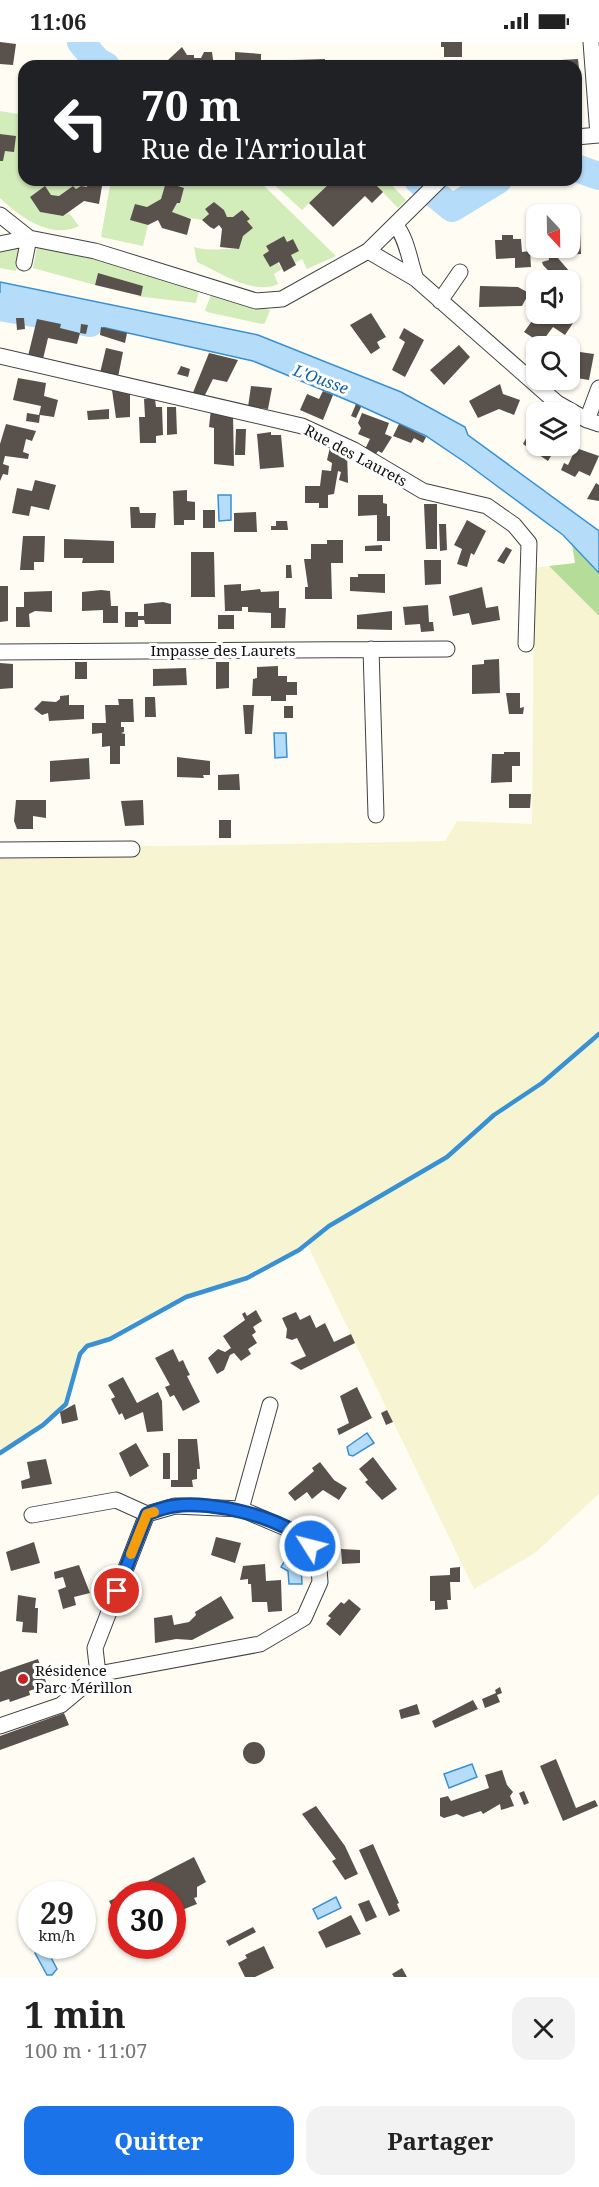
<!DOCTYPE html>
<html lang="fr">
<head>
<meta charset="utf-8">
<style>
  body { margin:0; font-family:"Noto Serif",serif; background:#f2f2f2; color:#222; height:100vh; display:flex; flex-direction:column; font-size:22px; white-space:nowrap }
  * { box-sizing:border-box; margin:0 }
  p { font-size:20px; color:#767676 }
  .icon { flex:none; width:33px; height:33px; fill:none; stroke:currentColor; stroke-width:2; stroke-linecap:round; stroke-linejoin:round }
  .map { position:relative; height:1935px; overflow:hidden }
  .panel { display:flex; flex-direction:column; background:#fff; flex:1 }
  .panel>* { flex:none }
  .guide { position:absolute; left:18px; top:18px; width:564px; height:126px; border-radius:18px; box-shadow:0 2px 4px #0004; background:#202124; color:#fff; overflow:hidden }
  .needle { width:39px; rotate:158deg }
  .fabs { position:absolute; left:526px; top:162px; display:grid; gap:12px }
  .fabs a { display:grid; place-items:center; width:54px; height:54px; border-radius:12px; background:#fff; box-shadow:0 2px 4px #0004; font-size:30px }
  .speed { position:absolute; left:18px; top:1839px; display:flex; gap:12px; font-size:30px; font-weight:700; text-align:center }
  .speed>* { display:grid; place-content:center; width:78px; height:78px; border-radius:50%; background:#fff; box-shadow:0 2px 4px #0004; line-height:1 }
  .speed small { font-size:15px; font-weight:400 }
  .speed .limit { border:9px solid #d22; background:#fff; color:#111 }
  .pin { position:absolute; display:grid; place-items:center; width:51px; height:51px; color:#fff; margin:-26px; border:3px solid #fff; border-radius:50%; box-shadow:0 2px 6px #0007 }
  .me { position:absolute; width:66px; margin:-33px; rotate:306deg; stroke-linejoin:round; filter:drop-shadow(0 0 4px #0008) }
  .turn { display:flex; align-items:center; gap:21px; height:126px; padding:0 24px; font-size:27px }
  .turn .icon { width:78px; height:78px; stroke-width:2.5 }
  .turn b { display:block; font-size:42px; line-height:51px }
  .round { display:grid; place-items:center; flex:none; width:63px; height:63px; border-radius:18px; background:#f2f2f2 }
  .headline { display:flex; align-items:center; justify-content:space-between; height:102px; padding:0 24px }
  h1 { font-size:36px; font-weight:700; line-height:45px }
  .primary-button { display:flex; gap:12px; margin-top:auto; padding:12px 24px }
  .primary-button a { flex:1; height:69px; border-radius:18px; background:#1a73e8; color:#fff; font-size:24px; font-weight:700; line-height:69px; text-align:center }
  .primary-button a+a { background:#f2f2f2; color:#222 }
  .status { display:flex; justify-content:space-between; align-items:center; height:42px; padding:0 30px; background:#fff; direction:ltr }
  .status svg { height:16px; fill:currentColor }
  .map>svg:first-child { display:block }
</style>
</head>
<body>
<div class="status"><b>11:06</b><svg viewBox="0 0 49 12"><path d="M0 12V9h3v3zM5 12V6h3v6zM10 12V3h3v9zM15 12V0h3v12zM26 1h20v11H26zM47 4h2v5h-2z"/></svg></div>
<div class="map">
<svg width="599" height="1935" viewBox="0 0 599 1935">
  <rect width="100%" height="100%" fill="#fffdf3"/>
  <!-- farmland -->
  <path fill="#f7f5d1" d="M549,524L599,574V990L542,1039L483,1079L447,1112L330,1181L287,1214L221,1244L205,1246L182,1255L151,1274L137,1277L106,1297L89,1301L78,1312L64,1362L29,1390L0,1408V803L166,804L445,799L457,779L532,782L534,526Z
    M599,995V1452L535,1511L474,1547L308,1204L330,1185L448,1116L482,1085L554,1034Z"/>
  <!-- green -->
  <path fill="#d2ecba" d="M0,69L24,73V138H88L87,145L81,144L76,147L73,144L59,154L51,153L45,145L30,155L40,170L63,174L69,171L79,184C51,198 20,175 0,156V119H3L5,109L15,94L0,92Z
    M111,138H258L336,214L307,227L302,217L295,221L291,213L299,208L293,197L287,200L284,194L266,204L282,227L274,232L278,242C253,254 220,230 197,220L194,205C210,210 223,206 239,207L243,194L253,186L247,179L249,177L242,168L233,175H227L224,168L214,160L205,167L209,172L202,178L174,173L172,170L177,161H180L184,146L166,141L161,157L147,165L135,162L131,178L148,183L143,204L101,195Z
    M269,138H341L335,144L331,140L302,168Z
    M371,138H387L406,158L398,166Z
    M22,205L16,229L0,226V211Z
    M37,205L116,222L199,248L196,261L135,254H141L143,244L98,231L95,243L33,226Z
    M211,253L270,268L265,281L262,282L207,270L205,268Z"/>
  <!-- forest -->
  <path fill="#b5dd99" d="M572,502L599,530V574L549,524L575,521Z"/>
  <!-- water -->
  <path fill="#b5ddf9" stroke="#3990d3" stroke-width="1.5" d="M0,240L258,293L401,350L465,385L468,393L599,489V531L563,493L466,421L426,394L354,361L253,319L39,271L0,278Z
    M218,453H231V478L219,479Z
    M274,691H286L287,715L275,716Z
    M367,1391L374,1401L353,1414L349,1413L347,1405Z
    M289,1512L301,1522L302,1542H289L288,1529L281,1525Z
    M472,1722L477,1735L449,1746L444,1732Z
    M336,1855L341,1866L318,1877L313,1867Z
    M46,1906L57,1927L52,1933H47L35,1911Z"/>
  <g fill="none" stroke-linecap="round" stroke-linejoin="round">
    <!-- stream -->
    <path stroke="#3990d3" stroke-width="4.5" d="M0,1411L43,1383L66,1362L80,1312L87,1304L110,1297L186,1255L247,1236L299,1208L329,1184L447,1115L494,1073L542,1041L599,992"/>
    <!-- river -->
    <path stroke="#b5ddf9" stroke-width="28" d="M81,0L97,19L106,24
      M576,126L599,134
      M418,138L452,166L498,138
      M0,265L90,281"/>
  </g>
  <!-- building -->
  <path fill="#59514c" d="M0,0L16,2L13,23L0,22Z
    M441,0H462V15H444V5H441Z
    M182,5L187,13H194V16H201L204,10H212L214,24H169L168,18Z
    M235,10L261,12V24H235Z
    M325,17V24H293V18Z
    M578,17L581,45H576V24H562L561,18Z
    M0,92L16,94L14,110L5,109L3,119H0Z
    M88,138H103L99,162L84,159L63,174L40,170L30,155L45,144L51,153L59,154L73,144L76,147L81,144L87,145Z
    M341,138H371L383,150L372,161L365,154L333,185L309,161L331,140L335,144Z
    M166,140L184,146L180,161H177L172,170L191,177L187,193L162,186L158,178L148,183L130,178L135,162L147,165L161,157Z
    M214,160L224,168L227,175H233L242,168L250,177L247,179L253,186L243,194L239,207L220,205L222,187L219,183L214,187L210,185L202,178L209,172L205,167Z
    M580,190L581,212L560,213L557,215L570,230L561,238H557L543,223L542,220L549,218L548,206H570V191Z
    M502,193H513V197H521L522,210L530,209L531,225L515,226V216L496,217L495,198H502Z
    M284,194L287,200L293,197L299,209L291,213L296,223L284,230L279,220L270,225L263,213L269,209L266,204Z
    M98,231L143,244L141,254L95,243Z
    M480,244L518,245L529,251L522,264L479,265Z
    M371,271L386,295L377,300L380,306L371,312L350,283Z
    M537,272H549L557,277L560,272L573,281L565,293L553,285L541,301L524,290Z
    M16,276H24L25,287L17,288Z
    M37,277L61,282L60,286L80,291L77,302L48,296L43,317L28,314Z
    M81,282L88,283L86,292L80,291Z
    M101,285L127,291L125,301L100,293Z
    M404,286L424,298L405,335L392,328L405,300L399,296Z
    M459,303L470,315L444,343L430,328Z
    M106,306L123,310L118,335L100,331Z
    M573,309L594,312L589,338L570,335V310Z
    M209,311L238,318L227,340L213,337L203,357L192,353Z
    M181,324L190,327L188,335L177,332Z
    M18,336L46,341L44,354L58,358L54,375L40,373L39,381L26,379L27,371L39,373L41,364L13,358Z
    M500,342L503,352L520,358L514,373L499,367L478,376L469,359Z
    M251,344L272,346L268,367L248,365Z
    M112,348H130V375L116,376Z
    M323,349L333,353L323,378L300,368L307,352L319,357Z
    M144,357H155L156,365H162L163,393L156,394V401H140L139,375H145Z
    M356,362L361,365L356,376L351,374Z
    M167,365H176L177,392L167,393Z
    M109,367V377L88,378L87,369Z
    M211,367L233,372L234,424L214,422V386L209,385Z
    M362,371L389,381L385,392L392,395L382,411L378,409L376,412L365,407L370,397L358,392L361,386L358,381Z
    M537,375V404H557L548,419L523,402L531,387L528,378Z
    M6,382L36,389L32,399L26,397L23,410L29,412L28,417L5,414L3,422L9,424L8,433L3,432L0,439V402Z
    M399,382L426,395L423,401L414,396L411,401L393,394Z
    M236,387H246L245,413H235Z
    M271,390V393H281L284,425L260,427L257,392Z
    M330,405L347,410L348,441L339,438L341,430L338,429L334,452L328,453V466H319V461H305V444H320L322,428L331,429L332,421L327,418Z
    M576,406L599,414L590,434L579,429L575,435L561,428L564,421L568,423Z
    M35,438L56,443L49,468L31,464L29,474L12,471L17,446L32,449Z
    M596,441L599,443V459L587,457Z
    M187,448V459L195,460V478H184V483H174L173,449Z
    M358,453H383V461L387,462V474H390V499H377V473L358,474Z
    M424,462H437V507H426Z
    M130,465H139L140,471H156L155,486H131Z
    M203,468H215V486H203Z
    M256,470L257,490H234V471Z
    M467,478L486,489L474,513L471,511L467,525L457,522L462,507L454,503Z
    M276,479H287L288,488H271V484H276Z
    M439,482H446L447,508L440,509Z
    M23,494H45L44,520H34V528H20Z
    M64,497L114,499V521H82L83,516H64Z
    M327,498H343V521H331L332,557H305V545H308L304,517H311V502H327Z
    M382,503V509H365V504Z
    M506,505L512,508L504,522L497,519Z
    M191,510H214L215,555H191Z
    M424,518H441V542L425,543Z
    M286,523H291L292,536H286Z
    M358,532H385V551L350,549V535H358Z
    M241,542V549L260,547L261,550L279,549V566H286L285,586H271V571L248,570V565H242V569H225L224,543Z
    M0,544H8V579L0,580Z
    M482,545L486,566L498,564L500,578L472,583L469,571L453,574L449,554Z
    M101,548L110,549L111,564H118V581H103V568L82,569V550Z
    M52,549V570L35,569L29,572L30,585H16V565H24V550Z
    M163,560L171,562V582H145L144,578H138V585H125V570H138V574H144V562Z
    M428,563L429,580H433L434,589L421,590L420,582L405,583L403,565Z
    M392,569V588L357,587V573Z
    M218,573H234V587H218Z
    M499,617L500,651L472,652V623L484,622V618Z
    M75,620H87V637H75Z
    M216,620H229V646L216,647Z
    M0,621L13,622V646L0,647Z
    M278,624V634H287V640H297V653H286V659H271V654H252L253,637L257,636V625Z
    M186,626L187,643L153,644V627Z
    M506,651H520V666L524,665L523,672H509Z
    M69,653V663H84V677L49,679L48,671L42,673L34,667L42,659L56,660L60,657V654Z
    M145,655H155L156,675H145Z
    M118,657H133L134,680H121V685H124V690L121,691L125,692V704H120V722H110V704L102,705V691L92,692V681H106L105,663H119Z
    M243,663H254L252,692H245Z
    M284,664H293V676H284Z
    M504,710H520V724H512V740L491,741L492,712H504Z
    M177,715L210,719V733H203L204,736L177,735Z
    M89,716L90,737L50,740V719Z
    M239,732L240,748H218V733Z
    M509,752H531L530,766H509Z
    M16,758H46V776L33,774V787H17L14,779Z
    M143,758L144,783L125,784L121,759Z
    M219,778H231V796H219Z
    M256,1268L262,1279L253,1285L256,1290L252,1293L257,1301L248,1307L251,1312L241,1319L234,1311L230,1313L224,1328L217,1332L208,1316L218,1307L225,1310L231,1306L223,1294L245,1278L242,1272L245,1270L247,1274Z
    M296,1270L300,1278L310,1273L316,1286L325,1281L334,1300L351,1292L355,1301L301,1328L290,1321L306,1314L297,1296L292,1298L286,1296L287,1287L282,1276Z
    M173,1307L179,1320L183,1318L186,1325L190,1333L187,1334L200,1360L183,1369L174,1353L170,1355L165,1345L170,1343L155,1316Z
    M123,1335L137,1361L158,1350L162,1359L163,1389L147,1390L143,1370L125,1378L122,1371L119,1373L111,1357L115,1355L108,1343Z
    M357,1345L372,1376L339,1393L337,1387L349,1381L340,1354Z
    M75,1362L78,1378L62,1382L60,1370Z
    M387,1368L393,1380L386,1383L381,1371Z
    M178,1397H197L200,1427H197V1437L192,1438L193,1445H171V1438H178Z
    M136,1401L149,1424L130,1435L119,1411Z
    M163,1411H170V1437H163Z
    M373,1415L397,1447L382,1458L365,1440L368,1438L359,1427Z
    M46,1417L52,1442L22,1447L21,1439L30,1436L27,1420Z
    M320,1420L334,1438L347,1446L339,1458L323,1448L312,1457L307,1450L295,1459L288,1451L314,1429L312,1426Z
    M216,1495L241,1501L235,1521L211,1513Z
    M34,1500L40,1521L11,1529L6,1510Z
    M341,1507L360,1508V1521L342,1522Z
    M265,1522L266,1539L281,1538L282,1569L268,1570L267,1560H252L251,1542H248V1537L240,1538L243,1524Z
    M79,1523L90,1551L74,1555L76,1563L63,1567L58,1548L66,1545L63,1535L55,1537L54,1530Z
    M460,1525V1540H450L451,1558H447L448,1567L435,1568V1559H430V1534L450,1533V1526Z
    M18,1553L36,1556L35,1566H38L37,1591L22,1590L23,1580L16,1579Z
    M221,1554L234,1576L192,1598L176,1597L155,1601L154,1576L172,1573L174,1583L189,1580L196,1573L195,1570Z
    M349,1557L361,1567L340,1594L326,1582L331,1576L328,1574L341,1560L344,1562Z
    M38,1617L47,1643L29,1649L30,1653L10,1660L9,1657L0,1660V1630Z
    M500,1645L502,1651L497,1653L500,1660L485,1666L482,1657L496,1651L495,1648Z
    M473,1658L478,1667L435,1686L432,1679Z
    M417,1662L420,1672L401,1677L399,1668Z
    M64,1671L69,1683L0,1708V1694Z
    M243 1711a11 11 0 1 1 22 0a11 11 0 1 1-22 0Z
    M556,1717L576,1766L595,1758L598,1764L563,1779L540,1724Z
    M502,1728L507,1743L513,1750L510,1754L514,1764L501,1768L500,1762L483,1772L481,1769L463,1775L457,1772L444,1776L440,1774V1756L448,1754L451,1759L489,1746L485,1733Z
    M524,1749L529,1761L524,1763L519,1751Z
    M316,1764L345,1804L358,1832L345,1838L332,1819L336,1817L302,1772Z
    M373,1802L399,1861L397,1862L400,1869L389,1874L359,1808Z
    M194,1815L206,1840L197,1845V1855L194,1856L197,1862L177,1870L182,1881L174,1885L172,1882V1852H122Z
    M122,1853V1892L116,1894L114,1880L118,1877L109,1859Z
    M369,1858L377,1875L366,1880L358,1862Z
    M351,1873L361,1892L326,1906L318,1890Z
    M253,1885L256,1890L229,1904L226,1899Z
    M264,1904L274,1926L255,1935H245L238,1921L247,1916L245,1913Z
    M402,1926L407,1935H394L392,1932Z"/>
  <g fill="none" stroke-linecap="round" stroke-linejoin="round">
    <!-- minor casing -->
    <g stroke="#434343" stroke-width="17">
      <path id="minor" d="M591,0L598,93
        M576,95L599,93
        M0,173L29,196
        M396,184C407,196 410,221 416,237
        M0,202L29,196L95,209L256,259L282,257L368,209L440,138
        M368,209L416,237L557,361L587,378L599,382
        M24,221L29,196
        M440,259L460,230
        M0,314L302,384L354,408L423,449L487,464L514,483L529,501L526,602
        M587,378L599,346
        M371,607L376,773
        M0,610L447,607
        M0,808L132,807
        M241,1467L270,1363
        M32,1473L116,1458L147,1472
        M0,1684L61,1663L98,1632L260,1602L304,1576L320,1540L318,1514L302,1493L241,1467L175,1464L147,1472L95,1606L98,1632"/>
    </g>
    <!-- minor -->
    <use href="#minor" stroke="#fff" stroke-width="15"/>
  </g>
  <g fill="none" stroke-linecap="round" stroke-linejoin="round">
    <!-- route casing -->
    <g stroke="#114b97" stroke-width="15">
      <path id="route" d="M117,1549L147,1472C155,1469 165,1465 174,1464C209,1458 288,1475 310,1504"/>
    </g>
    <!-- route -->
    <use href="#route" stroke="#1a73e8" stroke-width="10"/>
    <!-- slow -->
    <path stroke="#f59e0b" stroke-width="10" d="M131,1512L147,1472L154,1470"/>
  </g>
  <!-- markers -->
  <circle fill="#c62124" stroke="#fff" stroke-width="2" cx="23" cy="1637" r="6"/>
  <g text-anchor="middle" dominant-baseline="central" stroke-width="6" stroke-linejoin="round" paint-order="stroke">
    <!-- street labels -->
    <g font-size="15" fill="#101010" stroke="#fff">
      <text transform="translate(356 413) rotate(28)">Rue des Laurets</text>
      <text x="223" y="608">Impasse des Laurets</text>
    </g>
    <!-- poi labels -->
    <g font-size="15" fill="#101010" stroke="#fff" text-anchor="start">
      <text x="35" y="1628">Résidence<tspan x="35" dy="17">Parc Mérillon</tspan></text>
    </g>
    <!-- water labels -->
    <g font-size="16" font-style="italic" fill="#1362a8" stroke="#fff">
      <text transform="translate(321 337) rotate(20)">L'Ousse</text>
    </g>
  </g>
</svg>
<div class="fabs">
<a><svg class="needle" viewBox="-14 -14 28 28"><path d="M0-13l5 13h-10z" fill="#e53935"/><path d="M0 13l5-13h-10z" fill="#767676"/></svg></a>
<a><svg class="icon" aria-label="sound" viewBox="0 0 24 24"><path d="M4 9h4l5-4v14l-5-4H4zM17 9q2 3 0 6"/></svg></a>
<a><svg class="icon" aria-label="search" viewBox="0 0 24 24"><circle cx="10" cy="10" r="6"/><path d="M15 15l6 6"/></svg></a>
<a><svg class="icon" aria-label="layers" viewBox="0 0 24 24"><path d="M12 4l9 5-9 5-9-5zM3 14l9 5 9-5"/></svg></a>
</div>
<div class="speed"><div>29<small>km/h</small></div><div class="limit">30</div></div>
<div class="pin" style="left:117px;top:1549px;background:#d93025"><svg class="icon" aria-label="arrive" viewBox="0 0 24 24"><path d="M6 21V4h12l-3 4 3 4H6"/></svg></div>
<svg class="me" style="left:310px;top:1504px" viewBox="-20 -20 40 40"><circle r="17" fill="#1a73e8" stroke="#fff" stroke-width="3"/><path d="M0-11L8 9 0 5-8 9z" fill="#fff"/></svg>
<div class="guide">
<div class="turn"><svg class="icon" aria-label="left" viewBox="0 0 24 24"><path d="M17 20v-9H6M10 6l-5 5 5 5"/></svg><div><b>70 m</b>Rue de l'Arrioulat</div></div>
</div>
</div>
<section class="panel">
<div class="headline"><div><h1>1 min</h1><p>100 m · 11:07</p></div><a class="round"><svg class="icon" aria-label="close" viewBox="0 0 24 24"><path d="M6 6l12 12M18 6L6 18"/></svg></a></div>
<div class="primary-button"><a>Quitter</a><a>Partager</a></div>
</section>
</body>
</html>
